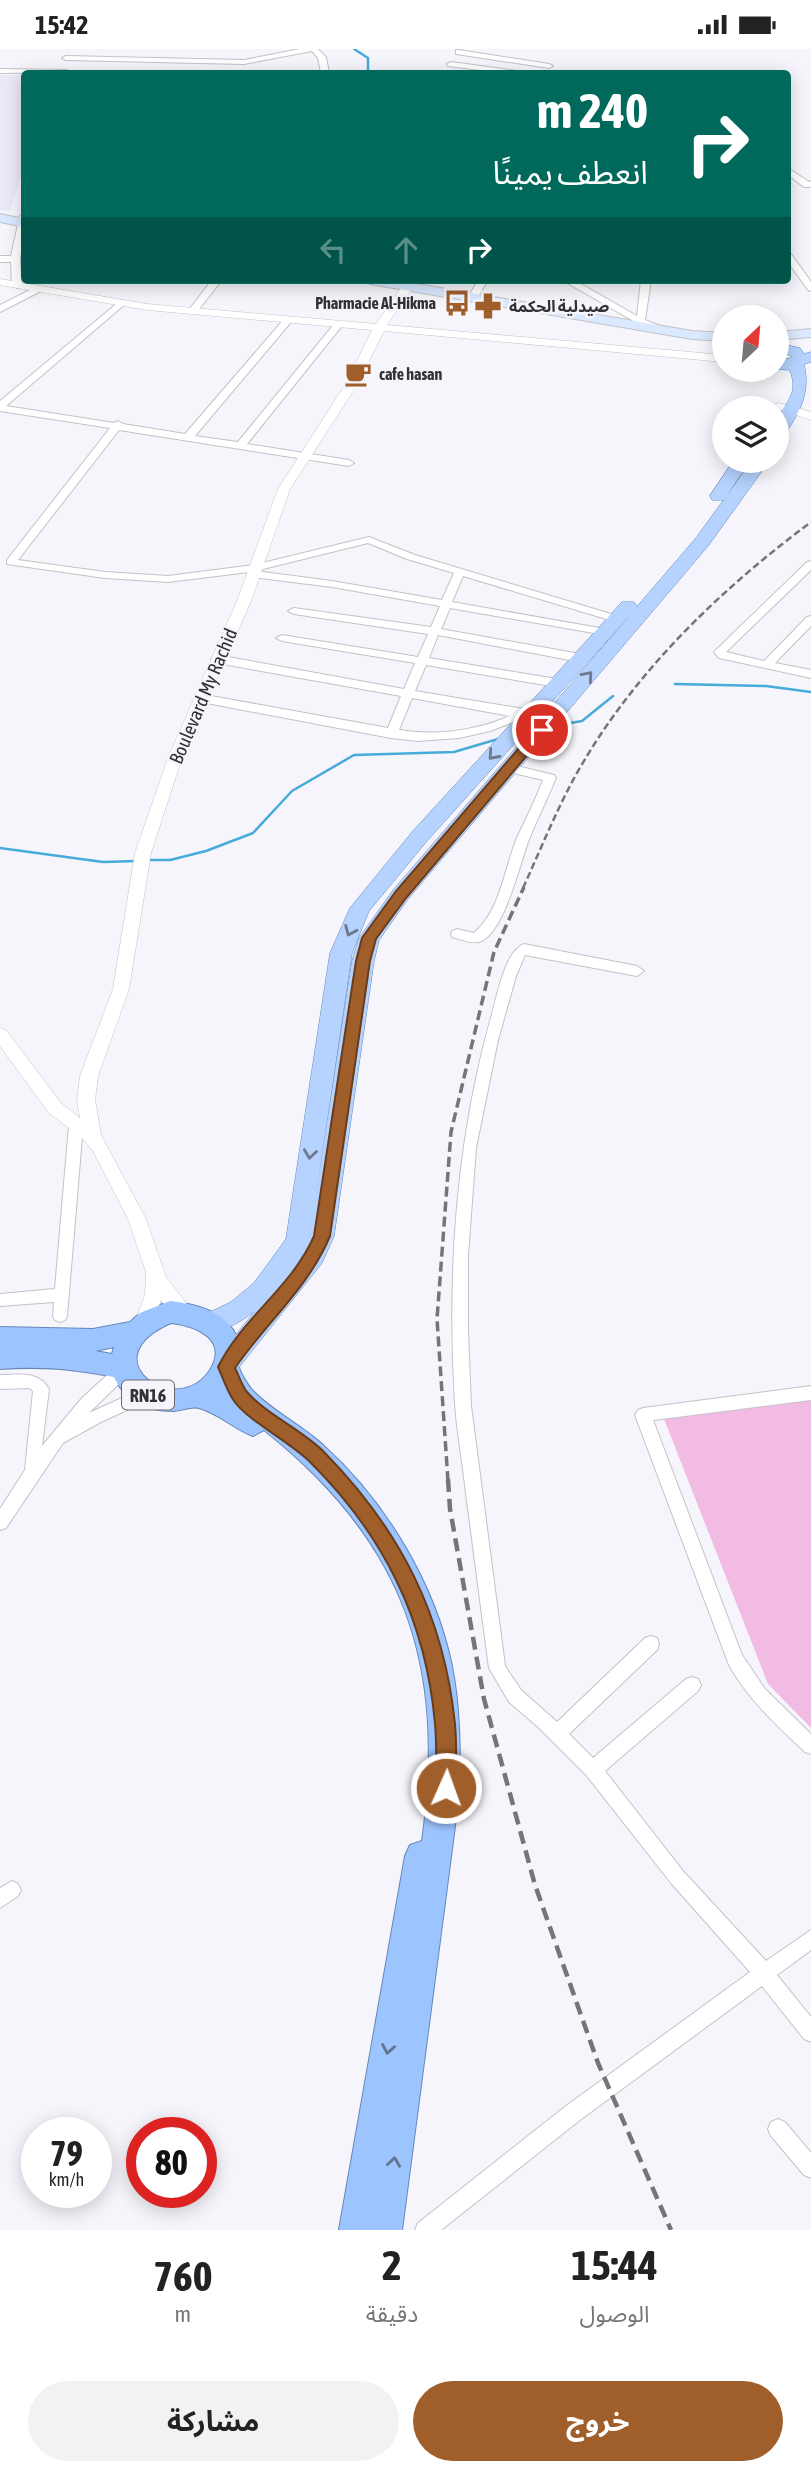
<!DOCTYPE html>
<html lang="ar">
<head>
<meta charset="utf-8">
<style>
  body { margin:0; font-family:"Asap Condensed","Noto Sans Arabic",sans-serif; background:#f2f2f2; color:#222; direction:rtl; height:100vh; display:flex; flex-direction:column; font-size:26px; white-space:nowrap }
  * { box-sizing:border-box; margin:0 }
  p { font-size:23px; color:#767676 }
  .icon { flex:none; width:38px; height:38px; fill:none; stroke:currentColor; stroke-width:2; stroke-linecap:round; stroke-linejoin:round }
  .map { position:relative; height:2181px; overflow:hidden; direction:ltr }
  .details { display:flex; flex-direction:column; background:#fff; flex:1 }
  .details>* { flex:none }
  .guide { position:absolute; left:21px; top:21px; width:770px; height:214px; border-radius:7px; box-shadow:0 4px 18px #0003; direction:rtl; background:#00695c; color:#fff; overflow:hidden }
  .needle { width:46px; rotate:26deg }
  .tools { position:absolute; left:712px; top:256px; display:grid; gap:14px }
  .tools a { display:grid; place-items:center; width:77px; height:77px; border-radius:50%; background:#fff; box-shadow:0 4px 18px #0003; font-size:35px }
  .speed { position:absolute; left:21px; top:2068px; display:flex; gap:14px; font-size:35px; font-weight:700; text-align:center }
  .speed>* { display:grid; place-content:center; width:91px; height:91px; border-radius:50%; background:#fff; box-shadow:0 4px 18px #0003; line-height:1 }
  .speed small { font-size:18px; font-weight:400 }
  .speed .limit { border:10px solid #d22; background:#fff; color:#111 }
  .pin { position:absolute; display:grid; place-items:center; width:60px; height:60px; color:#fff; margin:-30px; border:4px solid #fff; border-radius:50%; box-shadow:0 2px 7px #0007 }
  .me { position:absolute; width:77px; margin:-38px; rotate:2deg; stroke-linejoin:round; filter:drop-shadow(0 0 5px #0008) }
  .turn { display:flex; align-items:center; gap:24px; height:147px; padding:0 28px; font-size:32px }
  .turn .icon { width:91px; height:91px; stroke-width:2.5 }
  .turn b { display:block; font-size:49px; line-height:60px }
  .lanes { display:flex; align-items:center; height:66px; padding:0 28px; background:#0003; justify-content:center; gap:35px; direction:ltr }
  .lanes .off { opacity:.35 }
  .eta { display:flex; justify-content:space-evenly; align-items:center; height:119px; text-align:center }
  .eta b { font-size:42px; font-weight:700; line-height:49px }
  .primary-button { display:flex; gap:14px; margin-top:auto; padding:14px 28px }
  .primary-button a { flex:1; height:80px; border-radius:42px; background:#a05e2b; color:#fff; font-size:28px; font-weight:700; line-height:80px; text-align:center }
  .primary-button a+a { background:#f2f2f2; color:#222 }
  .status { display:flex; justify-content:space-between; align-items:center; height:49px; padding:0 35px; background:#fff; direction:ltr }
  .status svg { height:19px; fill:currentColor }
  .map>svg:first-child { display:block }
</style>
</head>
<body>
<div class="status"><b>15:42</b><svg viewBox="0 0 49 12"><path d="M0 12V9h3v3zM5 12V6h3v6zM10 12V3h3v9zM15 12V0h3v12zM26 1h20v11H26zM47 4h2v5h-2z"/></svg></div>
<div class="map">
<svg width="811" height="2181" viewBox="0 0 811 2181">
  <rect width="100%" height="100%" fill="#f5f5fb"/>
  <!-- built -->
  <path fill="#e9e9f7" d="M0,26H24V116L10,162L0,161Z"/>
  <!-- green -->
  <path fill="#f2bbe3" d="M811,1351V1679L768,1635L664,1370Z"/>
  <g fill="none" stroke-linecap="round" stroke-linejoin="round">
    <!-- stream -->
    <path stroke="#47abd9" stroke-width="2.5" d="M354,0L368,9V24
      M675,635L766,637L811,643
      M553,677L582,672L613,647
      M0,799L103,813L137,812
      M148,811H170L206,802L253,784L292,742L354,706L454,703L498,690"/>
    <!-- minor casing -->
    <g stroke="#c2c3c8" stroke-width="2">
      <path id="minor" d="M300,0H318L326,8L329,24H321L318,9L312,2L244,15L66,11L62,9L66,7L244,11Z
        M459,1L549,15L553,17L549,19L456,5V1Z
        M451,13L518,22L522,24H504L448,17L447,15Z
        M0,20L67,21L71,23L0,24Z
        M788,119L809,133L811,132V138H804L788,126Z
        M24,164V186L20,210L22,236L17,239L12,236L11,213H0V207H11L20,167Z
        M788,204L791,205L811,233V242L808,241L788,213Z
        M212,231H222L196,264H190L188,262Z
        M478,231H488L476,251H470L468,249Z
        M562,231H574L637,267L641,231H651L645,271L667,280L662,283L637,274Z
        M38,237L43,240L41,242L0,263V256Z
        M121,251L124,252V256L6,357L114,374L118,372L123,375L185,385L285,269H291V273L195,387L238,393L335,274L338,273L343,276L341,278L247,395L349,411L354,414L349,417L119,381L18,511L105,523L168,527L254,516L369,488L415,506L621,568L623,570L621,572H613L463,527L452,553L605,580L611,583L605,586L450,559L441,580L580,605L586,609L580,613L438,586L429,609L557,630L563,634L557,638L426,616L415,642L524,660L533,666L531,669H524L490,682L459,689L418,692L391,689L196,652V646L200,645L388,679L401,647L217,614L211,610L217,606L404,640L415,614L282,592L276,589L282,586L418,608L428,585L294,565L288,562L294,559L431,578L440,557L332,538L253,528L249,527V523L168,533L105,529L7,515V511L110,379L0,362V352ZM368,494L407,510L454,524L442,551L332,532L255,522ZM412,649L510,667C476,682 435,687 399,681Z
        M811,512V521L726,603L764,612L807,568L811,567V577L775,614L811,621V629L719,609L714,603L716,601L807,513Z
        M509,715L554,726L556,729C548,749 538,768 530,788C520,812 505,885 479,893C472,895 460,890 452,888L451,885L452,882L457,880L474,884C500,862 504,822 516,791C525,771 535,752 543,731L505,722V716Z
        M524,895L637,917L644,922L637,927L525,906L516,927L498,991L476,1099L468,1206V1282L471,1357L505,1617L521,1641L557,1673L645,1589L651,1587L657,1589L659,1595L657,1601L569,1685L593,1709L686,1630L692,1628L698,1630L701,1636L698,1642L605,1722L683,1822L766,1912L811,1881V1901L777,1926L811,1968V1993L804,1990L762,1937L580,2071L441,2181H415L418,2174L566,2057L750,1923L671,1834L587,1727L537,1677L509,1653L489,1619C481,1561 474,1503 466,1445C463,1415 457,1385 455,1355C447,1225 456,1091 492,965C497,947 505,902 524,895Z
        M76,1071L81,1072L83,1076L67,1267L65,1271L60,1273L55,1271L53,1267L54,1253L0,1257V1245L55,1240L69,1076L71,1072Z
        M124,1314L129,1315L132,1320L129,1325L89,1364L146,1338L151,1340L154,1345L151,1350L101,1373L63,1394L6,1479L0,1481V1460L25,1421L33,1342L29,1339L0,1340V1326C19,1326 38,1321 49,1340L42,1397L82,1349L119,1315Z
        M811,1337V1351L653,1371L742,1606L765,1640L811,1685V1705L805,1703C776,1676 748,1650 729,1616L635,1366L638,1361L643,1359Z
        M12,1832L18,1835L21,1841L18,1847L0,1859V1839Z
        M778,2070L785,2073L811,2104V2129L804,2126L771,2087L768,2080L771,2073Z"/>
    </g>
    <!-- tertiary casing -->
    <g stroke="#c2c3c8" stroke-width="1">
      <path id="tertiary" d="M0,230L147,255L376,275L403,236L407,235L413,238L387,276L724,306V313L384,282L357,336L290,440L251,552L182,709L151,804L129,940L98,1027L95,1051L101,1086L146,1170L166,1228L193,1263L191,1268C177,1273 168,1261 161,1251L151,1279L144,1281L137,1279L135,1273L145,1246L146,1223L128,1170L93,1102L82,1089L49,1064L0,997V979L6,981L61,1054L80,1069L77,1051L80,1027L113,940L135,804L168,709L237,552L278,440L345,336L372,281L147,261L0,236Z
        M778,354L811,363V371L772,358Z"/>
    </g>
    <!-- secondary casing -->
    <g stroke="#c2c3c8" stroke-width="2">
      <path id="secondary" d="M0,165L24,170V178L0,173Z
        M363,231H394L692,282L724,284V292L692,290L370,235Z
        M811,280V288L777,291V283Z"/>
    </g>
    <!-- primary casing -->
    <g stroke="#6788b7" stroke-width="1">
      <path id="primary" d="M777,294L800,299L804,305L811,303V313L804,315C811,345 799,364 783,388L777,390C777,385 776,378 777,373C783,352 800,349 790,321L775,320L777,311L792,309L790,306L777,304Z
        M734,411H750L724,451H712L710,447Z
        M753,411H770L708,497L408,850L379,891L374,912L334,1187L322,1214L236,1322L227,1326L218,1322L215,1315L218,1308L255,1262C242,1272 221,1286 204,1280L201,1273L204,1266L231,1253L254,1234L286,1190L330,904L350,859L413,782L622,553H634L637,557L635,560L696,489ZM633,563L394,840L359,889L352,912L314,1159L352,904L369,862L427,792Z"/>
    </g>
    <!-- trunk casing -->
    <g stroke="#6788b7" stroke-width="2">
      <path id="trunk" d="M170,1252C202,1256 235,1265 241,1302C241,1307 238,1313 239,1318C240,1324 248,1336 252,1341C272,1362 301,1376 323,1396C386,1453 435,1535 452,1617C460,1658 460,1698 460,1739L402,2181H339L405,1807L410,1796L422,1792C447,1615 405,1493 264,1381L253,1387C234,1380 220,1365 199,1359C190,1357 181,1362 172,1362C147,1362 125,1352 114,1328C73,1320 42,1317 0,1320V1278L93,1280L130,1273L140,1264ZM171,1274C196,1277 229,1290 210,1321C177,1372 88,1310 171,1274ZM114,1298L112,1305L95,1302Z"/>
    </g>
    <!-- minor -->
    <use href="#minor" fill="#fff" fill-rule="evenodd"/>
    <!-- tertiary -->
    <use href="#tertiary" fill="#fff" fill-rule="evenodd"/>
    <!-- secondary -->
    <use href="#secondary" fill="#dae9ff" fill-rule="evenodd"/>
    <!-- primary -->
    <use href="#primary" fill="#b5d3fe" fill-rule="evenodd"/>
    <!-- trunk -->
    <use href="#trunk" fill="#9cc4fe" fill-rule="evenodd"/>
    <!-- rail-far2 -->
    <path stroke="#757578" stroke-width="2.5" stroke-dasharray="7 3.5" stroke-linecap="butt" d="M523,839C539,804 554,767 572,733C628,629 717,543 811,473"/>
    <!-- rail-far1 -->
    <path stroke="#757578" stroke-width="3.5" stroke-dasharray="10 5" stroke-linecap="butt" d="M448,1432L437,1270L451,1083L494,903L524,838"/>
    <!-- rail -->
    <path stroke="#757578" stroke-width="4.5" stroke-dasharray="13 7" stroke-linecap="butt" d="M448,1430L450,1460L484,1650L535,1836L598,2014L671,2181"/>
  </g>
  <!-- one-way arrows -->
  <defs><path id="oneway-chevron" d="M-2-3.5L2.5 0L-2 3.5" fill="none" stroke-width="1.6" stroke-linecap="round" stroke-linejoin="round" transform="scale(1.75)"/></defs>
  <g stroke="#6d7a8f">
    <use href="#oneway-chevron" transform="translate(588 627) rotate(-49)"/>
    <use href="#oneway-chevron" transform="translate(493 706) rotate(132)"/>
    <use href="#oneway-chevron" transform="translate(350 882) rotate(113)"/>
    <use href="#oneway-chevron" transform="translate(310 1105) rotate(98)"/>
  </g>
  <g stroke="#62748f">
    <use href="#oneway-chevron" transform="translate(388 2000) rotate(100)"/>
    <use href="#oneway-chevron" transform="translate(394 2113) rotate(-82)"/>
  </g>
  <!-- route -->
  <path fill="#a05e2b" stroke="#683d1c" stroke-width="2" d="M542,677L548,681L546,684L406,849L376,890L370,912L330,1187C309,1238 266,1274 235,1319C239,1327 242,1337 247,1343C266,1365 302,1381 323,1402C400,1480 444,1566 455,1675C457,1696 456,1718 456,1739L453,1746L446,1749L438,1746L436,1739C436,1718 437,1696 435,1675C426,1570 383,1485 309,1412C290,1393 247,1371 234,1352C227,1342 223,1329 218,1318C242,1269 292,1238 314,1187L356,912L362,889L396,842L537,678Z"/>
  <!-- icons -->
  <defs>
    <g id="bus-bare" transform="scale(2.1)"><path d="M-5-6H5V4H4V6H2V4H-2V6H-4V4H-5ZM-3.5-4V0h7V-4ZM-3.5 1.2v1.5H-2V1.2ZM2 1.2v1.5H3.5V1.2Z" fill="#a05e2b" stroke="#f5f5fb" stroke-width="2.5" paint-order="stroke"/></g>
    <g id="pharmacy-bare" transform="scale(2.1)"><path d="M-2-6h4v4h4v4h-4v4h-4v-4h-4v-4h4Z" fill="#a05e2b" stroke="#f5f5fb" stroke-width="2.5" paint-order="stroke"/></g>
    <g id="cafe-bare" transform="scale(2.1)"><path d="M-5.5-4.5H6V0H3Q3 3.5 0 3.5H-2.5Q-5.5 3.5-5.5 0ZM3-3.2v2h1.7v-2ZM-6 4.5H4V6H-6Z" fill="#a05e2b" stroke="#f5f5fb" stroke-width="2.5" paint-order="stroke"/></g>
  </defs>
  <g fill-rule="evenodd">
    <use href="#bus-bare" x="457" y="254"/>
    <use href="#pharmacy-bare" x="488" y="257"/>
    <use href="#cafe-bare" x="358" y="325"/>
  </g>
  <g text-anchor="middle" dominant-baseline="central" stroke-width="5" stroke-linejoin="round" paint-order="stroke">
    <!-- far-poi labels -->
    <g font-size="16" font-weight="bold" fill="#323234" stroke="#f5f5fb" text-anchor="start">
      <text x="436" y="254" text-anchor="end">Pharmacie Al-Hikma</text>
      <text x="509" y="257">صيدلية الحكمة</text>
      <text x="379" y="325">cafe hasan</text>
    </g>
    <!-- shield labels -->
    <rect fill="#f5f5fb" stroke="#6c6c70" stroke-width="2" x="122" y="1331.5" width="52" height="29" rx="5"/>
    <g font-size="18" font-weight="bold" fill="#323234">
      <text x="148" y="1346">RN16</text>
    </g>
    <!-- street labels -->
    <g font-size="19" fill="#323234" stroke="#f5f5fb">
      <text transform="translate(203 647) rotate(-67)">Boulevard My Rachid</text>
    </g>
  </g>
</svg>
<div class="tools">
<a><svg class="needle" viewBox="-14 -14 28 28"><path d="M0-13l5 13h-10z" fill="#e53935"/><path d="M0 13l5-13h-10z" fill="#767676"/></svg></a>
<a><svg class="icon" aria-label="layers" viewBox="0 0 24 24"><path d="M12 4l9 5-9 5-9-5zM3 14l9 5 9-5"/></svg></a>
</div>
<div class="speed"><div>79<small>km/h</small></div><div class="limit">80</div></div>
<div class="pin" style="left:542px;top:681px;background:#d93025"><svg class="icon" aria-label="arrive" viewBox="0 0 24 24"><path d="M6 21V4h12l-3 4 3 4H6"/></svg></div>
<svg class="me" style="left:446px;top:1739px" viewBox="-20 -20 40 40"><circle r="17" fill="#a05e2b" stroke="#fff" stroke-width="3"/><path d="M0-11L8 9 0 5-8 9z" fill="#fff"/></svg>
<div class="guide">
<div class="turn"><svg class="icon" aria-label="right" viewBox="0 0 24 24"><path d="M7 20v-9h11M14 6l5 5-5 5"/></svg><div><b>240 m</b>انعطف يمينًا</div></div>
<div class="lanes"><svg class="icon off" aria-label="left" viewBox="0 0 24 24"><path d="M17 20v-9H6M10 6l-5 5 5 5"/></svg><svg class="icon off" aria-label="ahead" viewBox="0 0 24 24"><path d="M12 20V5M6 11l6-6 6 6"/></svg><svg class="icon" aria-label="right" viewBox="0 0 24 24"><path d="M7 20v-9h11M14 6l5 5-5 5"/></svg></div>
</div>
</div>
<section class="details">
<div class="eta">
<div><b>15:44</b><p>الوصول</p></div>
<div><b>2</b><p>دقيقة</p></div>
<div><b>760</b><p>m</p></div>
</div>
<div class="primary-button"><a>خروج</a><a>مشاركة</a></div>
</section>
</body>
</html>
